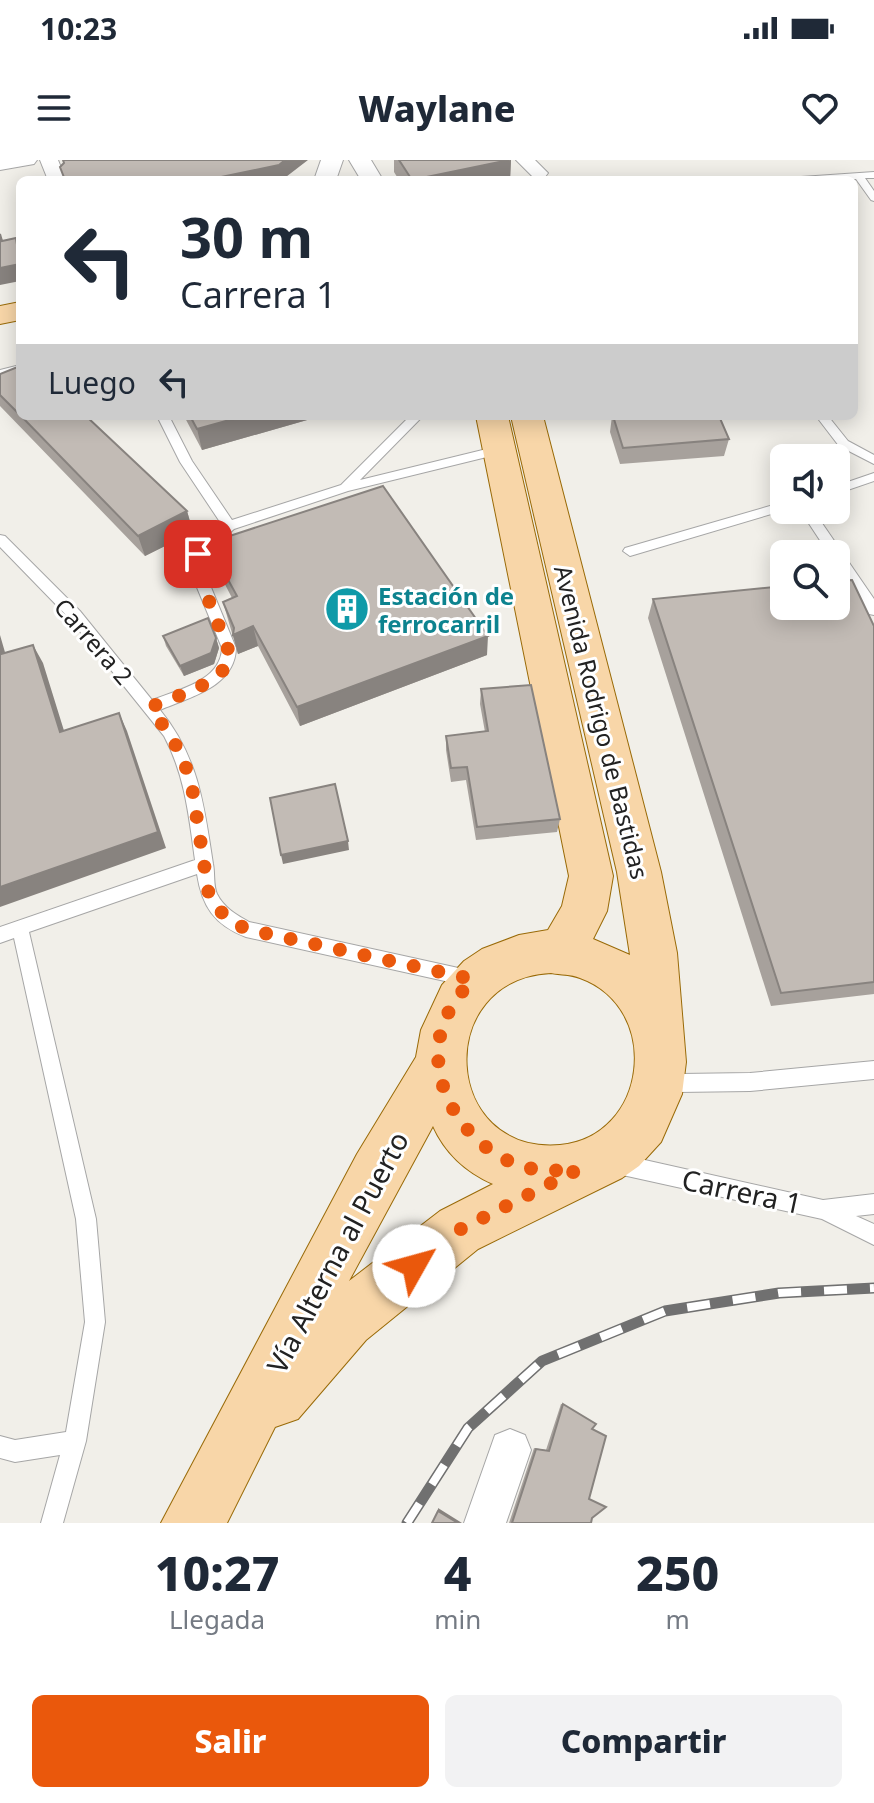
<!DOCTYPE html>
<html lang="es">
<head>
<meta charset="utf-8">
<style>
  body { margin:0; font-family:"Noto Sans",sans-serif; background:#f2f2f3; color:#1f2937; height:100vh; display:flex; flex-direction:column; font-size:30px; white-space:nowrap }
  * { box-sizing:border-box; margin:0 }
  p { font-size:26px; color:#747a83 }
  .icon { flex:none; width:44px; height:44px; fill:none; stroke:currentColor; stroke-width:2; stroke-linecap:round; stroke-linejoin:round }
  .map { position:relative; height:1363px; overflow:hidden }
  .side { display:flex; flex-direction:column; background:#fff; flex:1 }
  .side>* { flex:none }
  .guide { position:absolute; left:16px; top:16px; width:842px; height:244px; border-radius:12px; box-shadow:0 4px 20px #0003; background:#fff; color:#1f2937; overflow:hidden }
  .tools { position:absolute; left:770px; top:284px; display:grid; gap:16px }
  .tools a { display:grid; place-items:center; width:80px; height:80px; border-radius:12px; background:#fff; box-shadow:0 4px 20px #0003; font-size:40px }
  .pin { position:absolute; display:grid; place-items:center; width:68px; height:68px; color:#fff; margin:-34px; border-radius:16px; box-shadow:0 4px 12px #0006 }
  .me { position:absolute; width:88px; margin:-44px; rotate:52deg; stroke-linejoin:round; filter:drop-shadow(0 0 6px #0008) }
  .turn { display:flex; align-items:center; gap:28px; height:168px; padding:0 32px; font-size:36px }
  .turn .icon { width:104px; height:104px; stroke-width:2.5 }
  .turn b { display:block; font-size:56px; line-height:68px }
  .then { display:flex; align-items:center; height:76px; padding:0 32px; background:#0003; gap:16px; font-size:30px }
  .eta { display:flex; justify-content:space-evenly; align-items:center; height:136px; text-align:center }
  .eta b { font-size:48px; font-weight:800; line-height:56px }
  .cta { display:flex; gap:16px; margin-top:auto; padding:16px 32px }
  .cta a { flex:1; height:92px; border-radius:12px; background:#ea580c; color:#fff; font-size:32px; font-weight:800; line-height:92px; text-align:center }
  .cta a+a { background:#f2f2f3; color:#1f2937 }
  .status { display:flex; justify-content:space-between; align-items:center; height:56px; padding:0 40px; background:#fff; direction:ltr }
  .status svg { height:22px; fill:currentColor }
  header { display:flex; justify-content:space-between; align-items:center; height:104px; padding:0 32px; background:#fff; font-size:36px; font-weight:800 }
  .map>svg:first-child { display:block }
</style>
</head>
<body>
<div class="status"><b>10:23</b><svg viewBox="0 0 49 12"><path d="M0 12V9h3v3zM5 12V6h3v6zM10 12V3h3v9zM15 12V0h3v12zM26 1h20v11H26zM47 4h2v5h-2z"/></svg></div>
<header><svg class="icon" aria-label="menu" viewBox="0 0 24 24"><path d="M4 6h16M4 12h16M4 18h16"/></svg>Waylane<svg class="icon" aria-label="heart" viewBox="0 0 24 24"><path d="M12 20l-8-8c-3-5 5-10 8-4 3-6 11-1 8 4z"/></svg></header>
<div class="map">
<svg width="874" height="1363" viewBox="0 0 874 1363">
  <rect width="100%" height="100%" fill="#f1efe9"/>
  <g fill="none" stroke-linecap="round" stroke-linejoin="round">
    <!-- service casing -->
    <g stroke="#a6a6a6" stroke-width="2">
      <path id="service" d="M874,12V18H865L874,31V41L871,40L856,19L796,20L801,17Z
        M20,205V212L0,217V210Z
        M157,256H169L192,301L232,360L341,325L410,256H423L360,320L499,286L505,290L499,294L348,331L234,369L204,396L203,408L236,488C235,527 190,537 160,550C199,598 204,645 213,704C215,713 213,725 217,734C224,748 237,755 249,762L472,811L478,813L481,819L478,825L472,827L246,777C214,765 202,746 197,714L29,772L96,1059L105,1162L86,1281L63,1363H41L60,1295L15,1302L0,1298V1276L15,1280L66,1272L85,1162L76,1059L14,778L0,783V767L195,700C189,657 185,615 164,576L70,459L0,387V375L5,376L80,451L152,540C178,530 221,521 222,488L189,408L193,391L222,365L180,302Z
        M816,256H828L848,281L874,295V304L839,286Z
        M874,313V321L836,334V326Z
        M784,342L785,350L630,396L623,391L625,388Z
        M800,350H813L874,439V455L869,454L836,404V394H829Z
        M874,901V919L750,931L678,932L661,921L658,915L661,909L667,906L681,914L750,913Z
        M618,994L823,1040L874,1034V1054L856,1056L874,1064V1085L822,1059L618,1014L611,1011L608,1004L611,997Z"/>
    </g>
    <!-- minor casing -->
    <g stroke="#a6a6a6" stroke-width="2">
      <path id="minor" d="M0,0H37L34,4L0,10Z
        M40,0H58L66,20H48Z
        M516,0H535L548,13L545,17H533Z
        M510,1269L525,1275L531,1290L506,1363H464L495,1275Z"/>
    </g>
    <!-- tertiary casing -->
    <g stroke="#a6a6a6" stroke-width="2">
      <path id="tertiary" d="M321,0H343L336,20H314Z
        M349,0H371L383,20H361Z"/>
    </g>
    <!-- primary casing -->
    <g stroke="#996a07" stroke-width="2">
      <path id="primary" d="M20,142V160L0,164V146Z
        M476,256H508L613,716L607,751L593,779L630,795L617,712L511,256H543L661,712L677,793L686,902L682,934L661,982L639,1006L622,1018L478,1089L366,1180L298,1259L275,1267L227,1363H161L357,994L416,897L421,870L442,825L464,801L482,789L519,775L548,770L562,746L569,716ZM551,813C561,815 571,814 580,818C663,848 648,977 560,985C442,995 432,819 551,813ZM433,966C445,993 466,1012 493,1024L440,1051L349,1121Z"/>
    </g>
    <!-- service -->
    <use href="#service" fill="#fff" fill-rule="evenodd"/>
    <!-- minor -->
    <use href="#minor" fill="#fff" fill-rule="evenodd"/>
    <!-- tertiary -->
    <use href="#tertiary" fill="#fff" fill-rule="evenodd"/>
    <!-- primary -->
    <use href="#primary" fill="#f8d6a8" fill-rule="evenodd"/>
    <!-- rail casing -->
    <g stroke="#707070" stroke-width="11">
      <path id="rail" d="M407,1363L468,1268L542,1201L665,1151L779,1133L874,1128"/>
    </g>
    <!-- rail -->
    <use href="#rail" stroke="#fff" stroke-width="8" stroke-dasharray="23" stroke-linecap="butt"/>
  </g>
  <!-- wall -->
  <path fill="#a7a19c" d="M394,0H511L510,20H399L394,12Z
    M0,214L187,351L193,372L145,396L0,246Z
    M184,256H321L202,290Z
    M612,256L729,279L724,296L620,304L610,272Z
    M208,383L487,495L300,566L258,486L238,494L223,442L232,438L214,403Z
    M653,439L874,466V834L771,846L648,458Z
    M163,476L216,478L219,488L214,504L184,516L166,486Z
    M481,529L560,659L557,672L476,680L466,620L451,622L446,590V576L485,572L480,544Z
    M561,1244H563L592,1269L589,1339L592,1358L591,1363H509L534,1288L546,1290Z"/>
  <!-- shaded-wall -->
  <path fill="#88837f" d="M285,0H308L282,20H216V18Z
    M511,0L510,20H412Z
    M20,104V121L0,125V108Z
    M244,256H321L202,290L197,269Z
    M187,351L193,372L145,396L138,376Z
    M253,466L258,486L238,494L233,475Z
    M0,475L11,513L0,492Z
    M488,476L487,495L300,566L297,547Z
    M216,478L219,488L214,504L184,516L180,506Z
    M33,485L43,503L70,590L60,572Z
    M119,553L127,571L166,688L0,747V727Z
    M348,681L349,690L283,704L281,695Z
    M438,1348L462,1363H458L438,1351Z"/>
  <!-- building -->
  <path fill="#c2bbb5" stroke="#88837f" stroke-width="2" d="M63,0H285L279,5L216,18V20H65L60,7L64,3Z
    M399,0H509L412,20Z
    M0,74L2,81L16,78L20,104L0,108Z
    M20,206V255L0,235V214Z
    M21,256H86L187,351L138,376Z
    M190,256H244L197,269Z
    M613,256H719L729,279L623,288Z
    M383,326L488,476L297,547L253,466L233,475L234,468L223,442L237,436L208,383Z
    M852,420L874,466V822L781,833L653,439L784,426V446H836V421Z
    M208,458L216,478L211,493L180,506L163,476Z
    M33,485L60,572L119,553L158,672L0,727V492L1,494Z
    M531,525L560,659L477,667L467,607L451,608L446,576L488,571L481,529Z
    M335,624L348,681L281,695L270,638Z
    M563,1244L596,1264L592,1269L606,1276L589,1339L606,1347L592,1358L591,1363H512L536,1289L549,1291Z
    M438,1351L458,1363H432Z"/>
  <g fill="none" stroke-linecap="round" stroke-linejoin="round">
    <!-- route -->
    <path stroke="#ea580c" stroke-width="14" stroke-dasharray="0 25.2" d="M198,394L196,408L231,497C221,525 177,535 151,547L182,595L192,627L209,736L226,758L246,769L472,819C459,836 446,851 441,872C425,934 478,1003 540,1010C552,1011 565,1010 577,1010L459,1070L414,1106"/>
  </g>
  <!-- icons -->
  <defs>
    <g id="building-disc" transform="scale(2.3)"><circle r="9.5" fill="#0f9aa8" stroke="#fff"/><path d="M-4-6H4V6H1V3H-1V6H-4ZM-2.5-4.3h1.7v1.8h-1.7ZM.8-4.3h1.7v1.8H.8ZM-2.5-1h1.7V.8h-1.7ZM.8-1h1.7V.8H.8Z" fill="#fff"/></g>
  </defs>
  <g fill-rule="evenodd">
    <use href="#building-disc" x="347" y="449"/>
  </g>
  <g text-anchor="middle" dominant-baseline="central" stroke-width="6" stroke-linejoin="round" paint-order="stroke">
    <!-- culture labels -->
    <g font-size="24" font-weight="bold" fill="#0d838f" stroke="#fff" text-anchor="start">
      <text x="378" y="435">Estación de<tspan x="378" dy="28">ferrocarril</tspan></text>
    </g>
    <!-- street labels -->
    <g font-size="24" fill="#222" stroke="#fff">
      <text transform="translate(94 481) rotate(49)">Carrera 2</text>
      <text transform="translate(602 562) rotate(76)">Avenida Rodrigo de Bastidas</text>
    </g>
    <!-- near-street labels -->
    <g font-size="28" fill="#222" stroke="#fff">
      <text transform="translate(742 1031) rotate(12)">Carrera 1</text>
      <text transform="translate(337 1092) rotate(-62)">Vía Alterna al Puerto</text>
    </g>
  </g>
</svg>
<div class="tools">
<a><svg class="icon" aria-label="sound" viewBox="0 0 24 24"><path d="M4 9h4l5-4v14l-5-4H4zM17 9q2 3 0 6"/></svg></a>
<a><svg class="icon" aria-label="search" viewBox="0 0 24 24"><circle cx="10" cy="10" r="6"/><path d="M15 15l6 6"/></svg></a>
</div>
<div class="pin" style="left:198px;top:394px;background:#d93025"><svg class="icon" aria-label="arrive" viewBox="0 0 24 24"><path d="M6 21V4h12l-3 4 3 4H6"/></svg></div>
<svg class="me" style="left:414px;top:1106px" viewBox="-20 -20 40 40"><circle r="19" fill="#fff"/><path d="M0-13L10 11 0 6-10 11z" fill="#ea580c"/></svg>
<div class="guide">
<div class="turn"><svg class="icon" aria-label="left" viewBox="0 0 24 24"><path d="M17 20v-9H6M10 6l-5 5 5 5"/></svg><div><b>30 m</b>Carrera 1</div></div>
<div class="then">Luego<svg class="icon" aria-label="left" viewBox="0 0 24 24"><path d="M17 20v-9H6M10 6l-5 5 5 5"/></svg></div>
</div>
</div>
<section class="side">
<div class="eta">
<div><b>10:27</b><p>Llegada</p></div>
<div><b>4</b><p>min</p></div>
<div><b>250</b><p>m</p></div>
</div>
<div class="cta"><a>Salir</a><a>Compartir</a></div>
</section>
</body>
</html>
